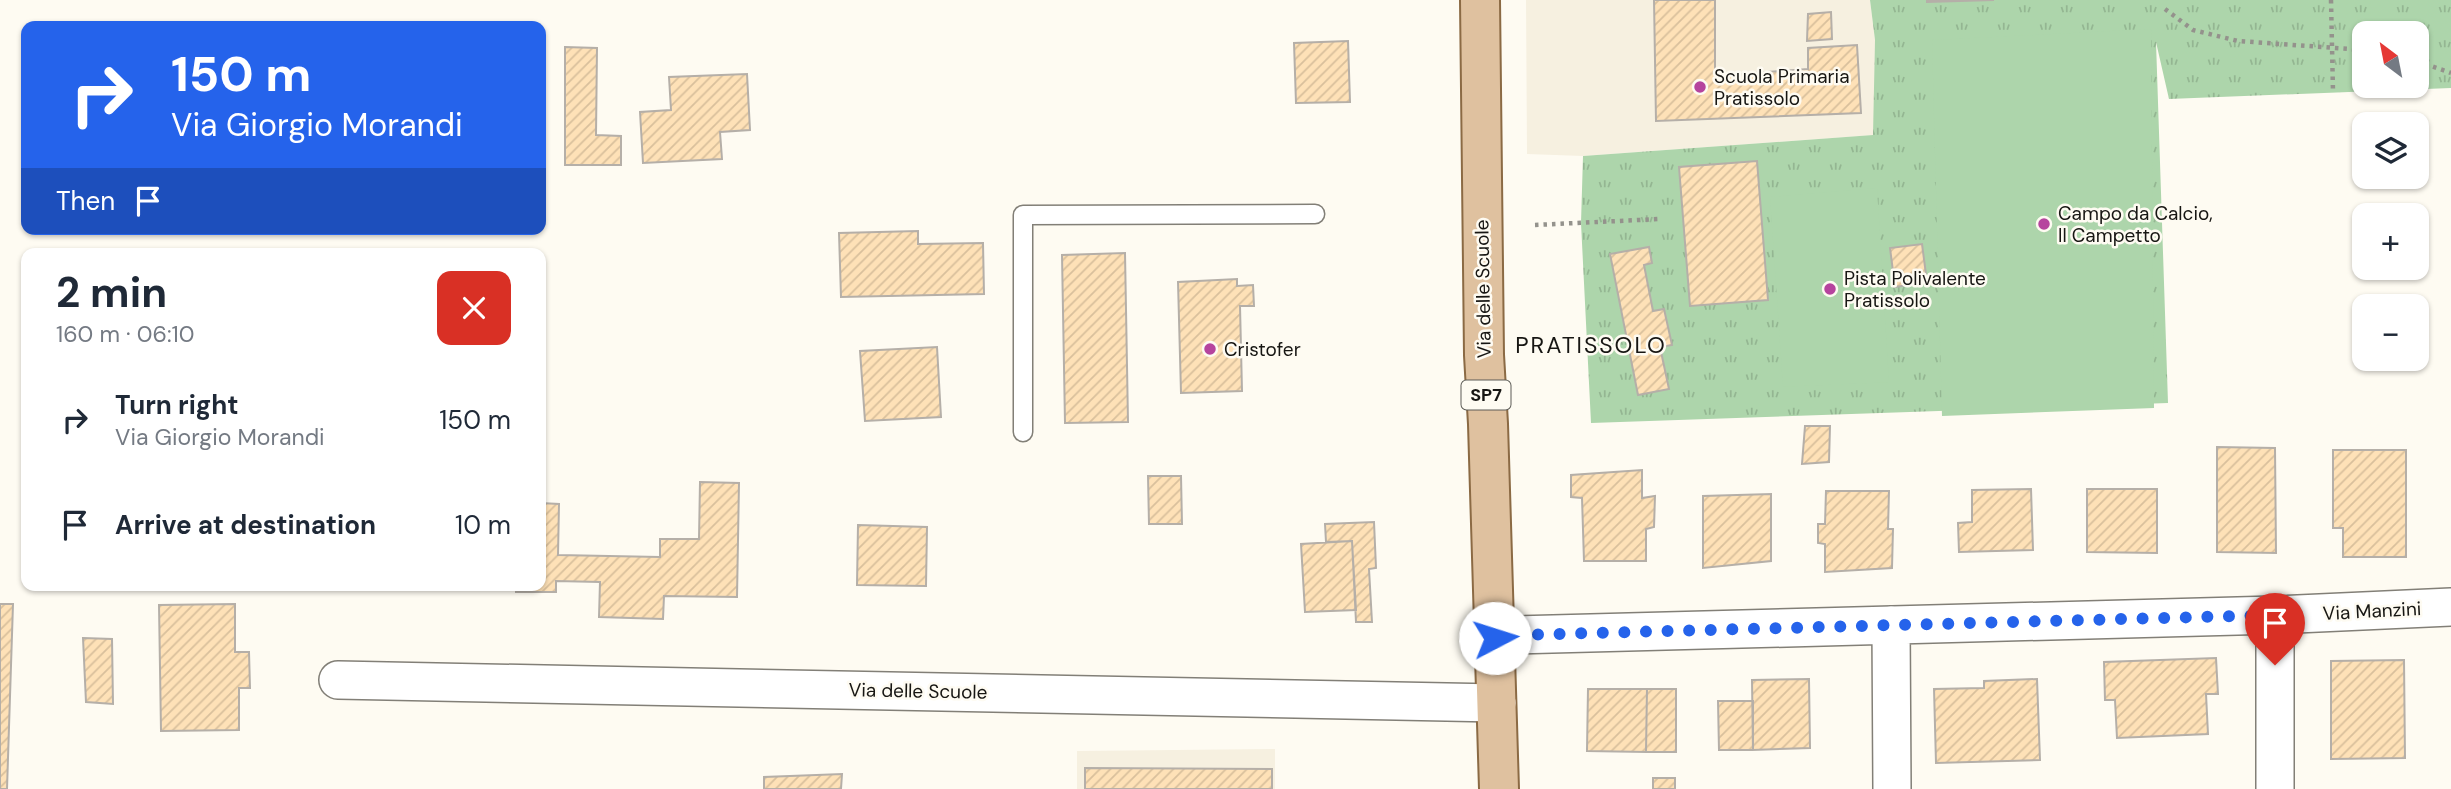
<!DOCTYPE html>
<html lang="en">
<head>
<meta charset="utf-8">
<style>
  body { margin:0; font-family:"DM Sans",sans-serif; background:#f6f6f7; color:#1f2937; height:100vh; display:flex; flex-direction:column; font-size:26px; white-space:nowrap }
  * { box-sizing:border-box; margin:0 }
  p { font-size:23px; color:#747a83 }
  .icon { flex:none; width:38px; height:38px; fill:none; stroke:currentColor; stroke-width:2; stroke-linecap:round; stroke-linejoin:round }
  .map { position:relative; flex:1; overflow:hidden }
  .side { position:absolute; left:21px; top:248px; width:525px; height:343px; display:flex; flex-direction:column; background:#fff; border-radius:14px; box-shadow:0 2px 5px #0004 }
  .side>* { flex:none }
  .top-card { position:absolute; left:21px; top:21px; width:525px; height:214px; border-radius:14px; box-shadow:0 2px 5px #0004; background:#2563eb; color:#fff; overflow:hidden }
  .needle { width:46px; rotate:328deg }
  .controls { position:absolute; left:2352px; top:21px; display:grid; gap:14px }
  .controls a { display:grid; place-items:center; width:77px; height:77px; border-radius:14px; background:#fff; box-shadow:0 2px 5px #0004; font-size:35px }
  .pin { position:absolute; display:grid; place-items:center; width:60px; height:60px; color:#fff; margin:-72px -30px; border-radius:50% 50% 50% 0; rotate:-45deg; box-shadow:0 0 7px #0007 }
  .pin .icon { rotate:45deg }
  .me { position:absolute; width:77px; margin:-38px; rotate:85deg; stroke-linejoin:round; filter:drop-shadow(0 0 5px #0008) }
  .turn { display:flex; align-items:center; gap:24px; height:147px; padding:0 35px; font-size:32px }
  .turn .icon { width:91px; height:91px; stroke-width:2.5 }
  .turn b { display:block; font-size:49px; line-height:60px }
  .then { display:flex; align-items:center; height:66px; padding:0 35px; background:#0003; gap:14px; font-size:26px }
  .round { display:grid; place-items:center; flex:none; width:74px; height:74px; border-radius:14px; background:#f6f6f7 }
  .overview { display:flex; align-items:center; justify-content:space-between; height:119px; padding:0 35px }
  h1 { font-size:42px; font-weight:700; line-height:52px }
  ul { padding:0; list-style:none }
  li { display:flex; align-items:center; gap:21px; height:105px; padding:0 35px }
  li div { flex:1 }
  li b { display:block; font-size:26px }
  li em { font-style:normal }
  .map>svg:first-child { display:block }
</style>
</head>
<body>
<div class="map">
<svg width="2451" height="789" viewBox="0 0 2451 789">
  <defs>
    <pattern id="park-tufts" width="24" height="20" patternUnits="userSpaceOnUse" patternTransform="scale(1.75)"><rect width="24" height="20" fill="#add5ab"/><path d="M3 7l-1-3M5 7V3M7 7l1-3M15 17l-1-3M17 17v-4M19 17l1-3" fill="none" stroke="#94b692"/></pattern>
    <pattern id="building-hatch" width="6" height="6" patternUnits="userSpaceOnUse" patternTransform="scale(1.75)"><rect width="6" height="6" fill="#fee1b7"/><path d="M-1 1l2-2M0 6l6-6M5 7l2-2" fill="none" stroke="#d9c09c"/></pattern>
  </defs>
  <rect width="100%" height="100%" fill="#fefbf2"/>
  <!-- built -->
  <path fill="#f6f0e0" d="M1526,0H1870L1875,40L1874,135L1583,156L1527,154Z
    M1275,749V789H1077V751Z"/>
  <!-- park -->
  <path fill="url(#park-tufts)" fill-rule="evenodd" d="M1870,0H2451V88L2169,99L2156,42L2168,403L1591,423L1581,223L1583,156L1873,135L1875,40ZM2364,33H2417V86H2364Z"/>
  <!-- pitch -->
  <path fill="#add5ab" d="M2151,29L2154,408L1942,416L1932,40Z
    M1877,188L1889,382L1783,387L1770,197Z"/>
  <!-- building -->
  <path fill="url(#building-hatch)" stroke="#b5afa8" stroke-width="2" d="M1654,0H1715V76L1808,69V48L1857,45L1861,113L1656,121Z
    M1927,0H1994L1927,2Z
    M1831,12L1832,39L1807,41L1808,14Z
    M1348,41L1350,102L1296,103L1294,43Z
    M565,47L597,48L596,135L621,136V165H565Z
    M747,74L750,130L720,132L722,159L643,163L640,112L671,110L669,77Z
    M1757,161L1768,300L1690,306L1679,167Z
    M918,231V244L983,243L984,294L841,297L839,233Z
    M1922,244L1927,282L1895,287L1890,248Z
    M1649,247L1652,263L1644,265L1653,311L1664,309L1672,345L1660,347L1669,389L1638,395L1610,254Z
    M1125,253L1128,422L1065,423L1062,255Z
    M1237,279V286L1253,285L1254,306H1240L1242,391L1181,393L1178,282Z
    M937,347L941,417L865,421L860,351Z
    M1805,426H1830L1829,462L1802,464Z
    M2217,447L2275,448L2276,553L2217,552Z
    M2333,450H2406V557H2343V528H2333Z
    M1642,470V498L1655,496L1654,527L1646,529V561H1584L1582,498L1571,497V475Z
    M1148,476H1181L1182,524H1149Z
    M700,482L739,483L737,597L664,596L663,619L599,617L600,582L556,581V592H516V586H541V503L559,504L558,555L660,557V539H699Z
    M2031,489L2033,550L1959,552L1958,523L1972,522V490Z
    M2087,489H2157V553L2087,552Z
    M1826,491H1889L1888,529H1893L1892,568L1825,572V544L1818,543V524H1825Z
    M1771,494V561L1703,568V496Z
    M1374,522L1376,568L1369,569L1372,622H1356L1352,541L1326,542L1325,524Z
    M858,525L927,527L926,586L857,585Z
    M1352,541L1356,610L1305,612L1301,544Z
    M0,604H13L7,789H0Z
    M235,604V652H249L250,688H239V730L161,731L159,605Z
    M83,638L112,639L113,704L86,702Z
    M2216,658L2218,694H2206L2208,734L2117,738L2115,700H2105L2104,662Z
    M2404,660L2405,758L2331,759V661Z
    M1809,679L1810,748L1753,750L1752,680Z
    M2037,679L2040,760L1936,763L1934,689L1984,688V681Z
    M1588,689H1647L1646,752L1587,751Z
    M1647,689H1676V752H1646Z
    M1718,701H1753V750H1719Z
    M1085,768L1272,769V789H1085Z
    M842,774L841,789H764V777Z
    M1653,778H1675V789H1653Z"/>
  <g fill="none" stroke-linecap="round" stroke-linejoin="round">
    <!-- service casing -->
    <g stroke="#827f77" stroke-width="21">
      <path id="service" d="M1023,432V215L1315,214"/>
    </g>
    <!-- minor casing -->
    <g stroke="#827f77" stroke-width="40">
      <path id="minor" d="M1891,625L1892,789
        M1495,638L1518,635L2275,615L2451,607
        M338,680L1497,703
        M2275,789V615"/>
    </g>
    <!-- primary casing -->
    <g stroke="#8b6a44" stroke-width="42">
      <path id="primary" d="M1480,0L1484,355L1488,424L1499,789"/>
    </g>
    <!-- path -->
    <path stroke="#94928c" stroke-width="4.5" stroke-dasharray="3.5 5" stroke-linecap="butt" d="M2331,0L2333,92
      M2165,9L2193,30L2238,41L2364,50
      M2417,61L2451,73
      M1535,225L1659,219"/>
    <!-- service -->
    <use href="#service" stroke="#fff" stroke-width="18"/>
    <!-- minor -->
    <use href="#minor" stroke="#fff" stroke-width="37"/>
    <!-- primary -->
    <use href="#primary" stroke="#dfc19f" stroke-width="38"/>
  </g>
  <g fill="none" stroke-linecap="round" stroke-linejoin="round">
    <!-- route -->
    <path stroke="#2563eb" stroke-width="12" stroke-dasharray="0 21.6" d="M1495,638L1518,635L2276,615L2275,665"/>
  </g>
  <!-- markers -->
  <g fill="#b6449e" stroke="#fefbf2" stroke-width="2.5">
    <circle cx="1700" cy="87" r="7"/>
    <circle cx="2044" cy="224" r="7"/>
    <circle cx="1830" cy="289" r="7"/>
    <circle cx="1210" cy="349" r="7"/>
  </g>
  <g text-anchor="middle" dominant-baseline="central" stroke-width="5" stroke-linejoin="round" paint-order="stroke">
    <!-- shield labels -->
    <rect fill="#fefbf2" stroke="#5c5b56" stroke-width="2" x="1461.5" y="380.5" width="49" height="29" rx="5"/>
    <g font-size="18" font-weight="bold" fill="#171613">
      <text x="1486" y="395">SP7</text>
    </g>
    <!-- poi labels -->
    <g font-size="19" fill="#171613" stroke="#fefbf2" text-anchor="start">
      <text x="1714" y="76">Scuola Primaria<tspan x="1714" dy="22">Pratissolo</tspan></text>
      <text x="2058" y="213">Campo da Calcio,<tspan x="2058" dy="22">Il Campetto</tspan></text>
      <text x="1844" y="278">Pista Polivalente<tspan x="1844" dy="22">Pratissolo</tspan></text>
      <text x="1224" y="349">Cristofer</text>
    </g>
    <!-- street labels -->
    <g font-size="19" fill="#171613" stroke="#fefbf2">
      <text transform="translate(1483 289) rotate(-91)">Via delle Scuole</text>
      <text transform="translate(2372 611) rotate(-3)">Via Manzini</text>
      <text transform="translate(918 691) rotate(1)">Via delle Scuole</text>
    </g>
    <!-- quarter labels -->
    <g font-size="23" letter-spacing="2" fill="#171613" stroke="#fefbf2">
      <text x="1591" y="345">PRATISSOLO</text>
    </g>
  </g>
</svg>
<div class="controls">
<a><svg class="needle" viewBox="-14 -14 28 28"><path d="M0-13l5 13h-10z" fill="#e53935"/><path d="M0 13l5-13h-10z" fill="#747a83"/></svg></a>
<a><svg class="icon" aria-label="layers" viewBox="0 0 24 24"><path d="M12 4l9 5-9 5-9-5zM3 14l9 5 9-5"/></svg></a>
<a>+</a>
<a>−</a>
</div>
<div class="pin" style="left:2275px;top:665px;background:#d93025"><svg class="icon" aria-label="arrive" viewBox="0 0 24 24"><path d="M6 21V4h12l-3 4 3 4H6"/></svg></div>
<svg class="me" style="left:1495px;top:638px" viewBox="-20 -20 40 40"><circle r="19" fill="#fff"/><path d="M0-13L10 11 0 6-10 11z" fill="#2563eb"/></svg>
<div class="top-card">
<div class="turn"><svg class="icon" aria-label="right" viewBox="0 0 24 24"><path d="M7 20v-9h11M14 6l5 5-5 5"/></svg><div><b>150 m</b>Via Giorgio Morandi</div></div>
<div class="then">Then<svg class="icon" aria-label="arrive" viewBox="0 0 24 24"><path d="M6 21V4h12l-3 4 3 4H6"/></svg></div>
</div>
<section class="side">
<div class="overview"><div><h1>2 min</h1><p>160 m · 06:10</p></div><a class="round" style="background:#d93025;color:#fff"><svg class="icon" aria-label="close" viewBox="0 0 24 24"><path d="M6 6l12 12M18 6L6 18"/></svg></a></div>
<ul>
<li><svg class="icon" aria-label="right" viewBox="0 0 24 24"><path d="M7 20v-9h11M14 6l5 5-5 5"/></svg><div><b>Turn right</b><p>Via Giorgio Morandi</p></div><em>150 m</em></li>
<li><svg class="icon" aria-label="arrive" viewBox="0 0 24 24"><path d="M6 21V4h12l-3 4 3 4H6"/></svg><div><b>Arrive at destination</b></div><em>10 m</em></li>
</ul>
</section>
</div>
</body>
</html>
